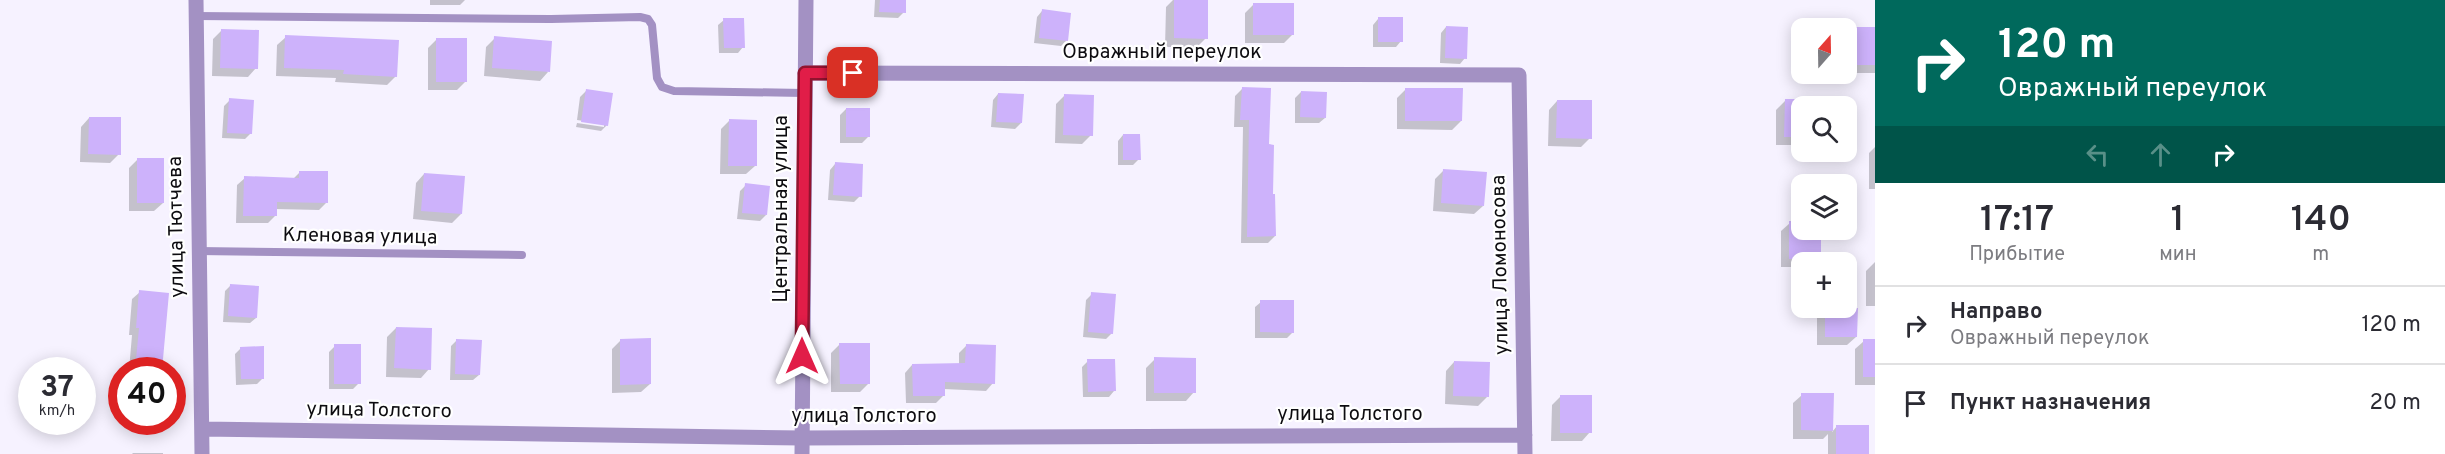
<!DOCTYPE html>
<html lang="ru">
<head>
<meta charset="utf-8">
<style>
  body { margin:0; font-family:Overpass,sans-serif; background:#f2f2f3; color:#2b2b33; height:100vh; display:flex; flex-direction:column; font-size:22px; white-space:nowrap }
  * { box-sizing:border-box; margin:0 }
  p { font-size:20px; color:#7c7c81 }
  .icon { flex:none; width:33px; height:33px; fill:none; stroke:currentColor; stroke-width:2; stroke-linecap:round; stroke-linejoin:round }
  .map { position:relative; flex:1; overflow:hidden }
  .panel { display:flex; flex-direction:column; background:#fff; width:570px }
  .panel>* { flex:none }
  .banner { background:#00695c; color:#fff; overflow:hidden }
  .needle { width:39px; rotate:20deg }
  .buttons { position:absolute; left:1791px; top:18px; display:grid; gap:12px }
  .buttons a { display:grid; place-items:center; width:66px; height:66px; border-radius:12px; background:#fff; box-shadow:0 3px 15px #0003; font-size:30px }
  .speed { position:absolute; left:18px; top:357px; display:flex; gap:12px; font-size:30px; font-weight:700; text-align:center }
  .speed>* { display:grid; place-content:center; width:78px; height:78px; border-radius:50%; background:#fff; box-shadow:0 3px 15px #0003; line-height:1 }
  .speed small { font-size:15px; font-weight:400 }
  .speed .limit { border:9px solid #d22; background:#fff; color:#111 }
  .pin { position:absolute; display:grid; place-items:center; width:51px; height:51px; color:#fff; margin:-26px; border-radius:12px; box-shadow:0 3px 9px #0006 }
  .me { position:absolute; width:66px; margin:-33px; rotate:0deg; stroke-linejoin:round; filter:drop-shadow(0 0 4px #0008) }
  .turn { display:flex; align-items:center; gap:21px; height:126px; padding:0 24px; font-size:27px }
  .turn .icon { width:78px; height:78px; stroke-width:2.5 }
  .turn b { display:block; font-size:42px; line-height:51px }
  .lanes { display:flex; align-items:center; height:57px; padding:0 24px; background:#0003; justify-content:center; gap:30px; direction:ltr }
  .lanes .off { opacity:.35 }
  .eta { display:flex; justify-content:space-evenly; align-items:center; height:102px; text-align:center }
  .eta b { font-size:36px; font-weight:600; line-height:42px }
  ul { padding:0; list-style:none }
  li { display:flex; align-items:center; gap:18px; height:78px; padding:0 24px; border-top:2px solid #e1e1e2 }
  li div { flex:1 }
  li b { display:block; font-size:22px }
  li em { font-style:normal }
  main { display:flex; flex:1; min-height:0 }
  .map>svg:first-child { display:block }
</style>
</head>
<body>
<main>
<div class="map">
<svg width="1875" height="454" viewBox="0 0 1875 454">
  <rect width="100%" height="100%" fill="#f6f2ff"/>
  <!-- shadow -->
  <path fill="#0003" d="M376,0H465L460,5H430V0Z
    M875,0H905L904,12L898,18L874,17Z
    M1173,0H1207L1206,38L1197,47H1165L1166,7Z
    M1254,4L1293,34L1284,43H1245V13Z
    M1042,11L1067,40L1061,46L1034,43L1037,17Z
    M1378,19L1401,41L1396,47H1373V25Z
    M724,20L743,47L738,53H719L718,25Z
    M1446,27L1465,58L1460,64L1440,63L1441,33Z
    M1856,29H1875V73H1847L1848,38Z
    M222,30L256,68L248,77L212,76L213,39Z
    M286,37L396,76L387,85L335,82L336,78L276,76L277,45Z
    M495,38L548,72L540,81L484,76L486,47Z
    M437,39L466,81L457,90H428V48Z
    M1242,89L1267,146L1275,236L1268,243H1241L1243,127H1234L1235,96Z
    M1406,89L1461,121L1452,130L1397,129V98Z
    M586,91L607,125L601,131L576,127L577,123L604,127V124L577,120L580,97Z
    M1301,92L1325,118L1319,123H1295V98Z
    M998,94L1021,123L1015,129L991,127L993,100Z
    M1065,95L1091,135L1082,144L1055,143L1056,104Z
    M230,100L251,133L245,139L222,138L224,106Z
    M1557,101L1590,138L1581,147L1548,146L1549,110Z
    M1785,101H1815V106H1802V145H1776V110Z
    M846,109L868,137L862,143H840V115Z
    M89,118L119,154L110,163L80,162L81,127Z
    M729,121L755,166L746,174H720L721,129Z
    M1123,135L1139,159L1133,165H1118V141Z
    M1875,147V189H1869V153Z
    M138,159L163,203L154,211H129V168Z
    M835,164L860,196L854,202L828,200L830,170Z
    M1444,170L1483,206L1474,214L1433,211L1435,179Z
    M300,172L326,203L319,210L275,209V216L268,223H236L237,185L245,178L293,179Z
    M424,174L461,214L452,223L413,219L416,183Z
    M746,185L766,215L760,221L737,219L740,191Z
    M1790,223L1802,230H1820L1819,259L1816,262H1802V267H1781V231Z
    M1875,262V306H1866V271Z
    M231,285L256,318L250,323L223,322L225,291Z
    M140,292L168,295L161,370H129L132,335H129L132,299Z
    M1092,294L1112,333L1106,339L1083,337L1086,300Z
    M1846,301H1856V337L1847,345H1817V309L1819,308H1846Z
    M1261,302L1293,332L1287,338H1255V307Z
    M396,328L429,369L421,378L386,377L387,337Z
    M457,340L479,375L473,380H450L451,346Z
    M621,340L650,384L641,392L612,393V349Z
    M1864,341H1875V385H1855V349Z
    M840,344L869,383L860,392H831V353Z
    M967,345L993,383L986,391L944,389V395L936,403H906L905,373L912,365L959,364V353Z
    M335,346L359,383L353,389H329V352Z
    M241,348L263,378L257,384L236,385L235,354Z
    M1155,359L1194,392L1186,401H1146V368Z
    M1088,361L1114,391L1109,397H1083L1082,367Z
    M1454,362L1487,397L1478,406L1445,404L1446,371Z
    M1802,395H1832V432L1837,426L1867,454H1828V434L1823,439H1793V403Z
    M1560,397L1590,432L1582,441H1551L1552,405Z
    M133,453H163V454H132Z"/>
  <!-- building -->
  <path fill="#cdb2fb" d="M880,0H906V13L879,12Z
    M1174,0H1208V39L1174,38Z
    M1253,3H1294V35H1253Z
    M1042,9L1071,13L1068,41L1039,38Z
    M1378,17H1403V42H1378Z
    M723,18H744L745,48H724Z
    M1446,26L1468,27L1467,59L1445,58Z
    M1856,27H1875V65H1856Z
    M221,29L259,30L258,69L220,68Z
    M285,35L399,40L397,77L343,74L344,70L284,68Z
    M494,36L552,41L550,72L492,68Z
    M436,38H467V82H436Z
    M1242,87L1271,88L1269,144L1274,145L1273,194H1275L1276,236L1247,237L1249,120H1240Z
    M1405,88H1463L1462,121H1405Z
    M586,89L613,93L608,126L581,122Z
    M1301,91L1327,92L1326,118L1300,117Z
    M998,93L1024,94L1022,123L996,122Z
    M1064,94L1094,95L1093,136L1063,135Z
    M229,98L254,100L252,134L227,133Z
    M1785,99H1802V137H1784Z
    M1557,100H1592V139L1556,138Z
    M846,108H870V137H846Z
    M89,117H121V155L88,154Z
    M729,119L757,120V166H728Z
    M1123,134H1140L1141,160H1123Z
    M137,158H164V203H137Z
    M835,162L863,164L862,197L833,195Z
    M1443,169L1487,172L1484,206L1441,203Z
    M299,171H328V203L277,202V216H243L244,176L299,178Z
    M424,173L465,176L462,214L421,211Z
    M745,183L770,186L767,215L742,213Z
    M1789,221H1802V230H1821V259H1789Z
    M230,284L259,286L257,318L228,316Z
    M139,290L169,293L162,370H135L139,328H136Z
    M1091,292L1116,294L1113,334L1088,332Z
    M1260,300H1294V333L1260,332Z
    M1825,308H1858L1857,337H1825Z
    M396,327L432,328L431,370L394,368Z
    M651,338V384L620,385V339Z
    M456,339L482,340L480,375L455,374Z
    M1863,339H1875V377H1863Z
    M839,343H870V384H840Z
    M334,344H361V384H334Z
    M966,344L996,345L995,384L945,382V396H913L912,364L965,363Z
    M264,346V379H241L240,347Z
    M1154,357L1196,358V393H1154Z
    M1087,359H1115L1116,391L1088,392Z
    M1454,361L1490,362L1489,397L1453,396Z
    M1801,393H1834L1833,431L1801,430Z
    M1560,395H1592V433H1560Z
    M1836,425H1869V454H1836Z"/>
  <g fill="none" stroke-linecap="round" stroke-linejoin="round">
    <!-- service -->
    <path stroke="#a391c3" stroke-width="8" d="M196,16L551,19L640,17L648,19L652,25L657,78L662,87L674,91L804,93
      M198,251L522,255"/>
    <!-- minor -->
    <path stroke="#a391c3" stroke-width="15" d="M196,0L202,454
      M805,73L1519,75L1525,454
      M203,429L802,438L1525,435"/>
    <!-- tertiary -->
    <path stroke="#a391c3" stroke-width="15" d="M802,454L806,0"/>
  </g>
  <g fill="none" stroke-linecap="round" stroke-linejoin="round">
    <!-- route casing -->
    <g stroke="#92132f" stroke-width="15">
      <path id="route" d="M802,356L805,73H853"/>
    </g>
    <!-- route -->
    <use href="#route" stroke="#e11d48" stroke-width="10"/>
  </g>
  <g text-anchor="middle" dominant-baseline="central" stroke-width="4.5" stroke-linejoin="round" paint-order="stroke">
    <!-- street labels -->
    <g font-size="20" fill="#0d0c10" stroke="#fff">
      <text x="1162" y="53">Овражный переулок</text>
      <text transform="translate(782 209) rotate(-90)">Центральная улица</text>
      <text transform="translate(177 227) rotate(-91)">улица Тютчева</text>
      <text transform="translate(360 237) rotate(1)">Кленовая улица</text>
      <text transform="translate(1501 265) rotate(-91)">улица Ломоносова</text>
      <text transform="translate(379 411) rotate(1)">улица Толстого</text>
      <text x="1350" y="415">улица Толстого</text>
      <text x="864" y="417">улица Толстого</text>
    </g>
  </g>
</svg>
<div class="buttons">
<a><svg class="needle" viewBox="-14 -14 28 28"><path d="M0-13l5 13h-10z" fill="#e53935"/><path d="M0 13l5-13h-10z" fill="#7c7c81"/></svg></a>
<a><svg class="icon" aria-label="search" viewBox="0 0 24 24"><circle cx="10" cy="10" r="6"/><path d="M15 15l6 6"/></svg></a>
<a><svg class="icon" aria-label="layers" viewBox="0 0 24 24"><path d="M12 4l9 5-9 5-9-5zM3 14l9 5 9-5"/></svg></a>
<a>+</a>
</div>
<div class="speed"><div>37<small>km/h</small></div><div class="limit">40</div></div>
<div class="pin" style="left:853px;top:73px;background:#d93025"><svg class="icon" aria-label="arrive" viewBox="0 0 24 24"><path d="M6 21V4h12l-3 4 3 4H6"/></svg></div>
<svg class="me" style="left:802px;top:356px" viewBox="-20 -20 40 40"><path d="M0-17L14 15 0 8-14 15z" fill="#e11d48" stroke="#fff" stroke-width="4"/></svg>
</div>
<section class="panel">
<div class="banner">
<div class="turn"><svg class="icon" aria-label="right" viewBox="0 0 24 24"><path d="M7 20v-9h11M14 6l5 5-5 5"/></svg><div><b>120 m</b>Овражный переулок</div></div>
<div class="lanes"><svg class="icon off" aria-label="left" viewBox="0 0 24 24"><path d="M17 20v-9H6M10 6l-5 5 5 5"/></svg><svg class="icon off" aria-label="ahead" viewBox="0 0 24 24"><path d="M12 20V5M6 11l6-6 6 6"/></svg><svg class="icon" aria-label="right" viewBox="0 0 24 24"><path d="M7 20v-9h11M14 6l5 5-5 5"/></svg></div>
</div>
<div class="eta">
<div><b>17:17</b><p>Прибытие</p></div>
<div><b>1</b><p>мин</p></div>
<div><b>140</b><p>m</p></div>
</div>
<ul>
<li><svg class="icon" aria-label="right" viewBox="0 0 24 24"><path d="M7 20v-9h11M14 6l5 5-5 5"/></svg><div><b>Направо</b><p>Овражный переулок</p></div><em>120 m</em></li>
<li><svg class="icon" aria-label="arrive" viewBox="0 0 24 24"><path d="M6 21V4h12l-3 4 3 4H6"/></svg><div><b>Пункт назначения</b></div><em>20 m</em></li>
</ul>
</section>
</main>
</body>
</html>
